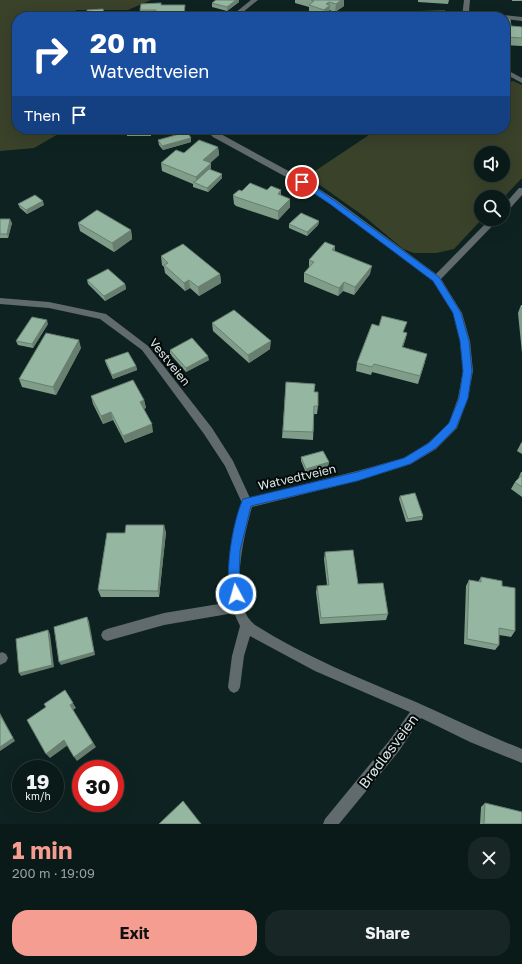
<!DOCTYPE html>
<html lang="en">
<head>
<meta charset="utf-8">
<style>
  body { margin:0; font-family:"Golos Text",sans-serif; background:#182726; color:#f1f3f6; height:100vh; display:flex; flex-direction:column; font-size:15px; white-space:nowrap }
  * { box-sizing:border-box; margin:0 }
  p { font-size:13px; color:#99a1a2 }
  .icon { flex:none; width:22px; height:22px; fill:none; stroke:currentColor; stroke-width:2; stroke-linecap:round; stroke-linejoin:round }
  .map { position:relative; height:824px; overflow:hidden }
  .drawer { display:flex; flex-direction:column; background:#0a1a19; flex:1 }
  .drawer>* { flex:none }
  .top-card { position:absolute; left:12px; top:12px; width:498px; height:122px; border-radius:16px; box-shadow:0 4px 16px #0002,0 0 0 1px #2a3838; background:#1a4fa0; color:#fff; overflow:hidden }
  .fabs { position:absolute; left:474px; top:146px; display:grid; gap:8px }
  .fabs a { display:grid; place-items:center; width:36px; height:36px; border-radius:50%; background:#0a1a19; box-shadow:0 4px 16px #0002,0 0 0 1px #2a3838; font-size:20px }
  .speed { position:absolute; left:12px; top:760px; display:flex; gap:8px; font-size:20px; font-weight:700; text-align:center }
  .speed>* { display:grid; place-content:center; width:52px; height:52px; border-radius:50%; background:#0a1a19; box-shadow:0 4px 16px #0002,0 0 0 1px #2a3838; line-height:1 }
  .speed small { font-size:10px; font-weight:400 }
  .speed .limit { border:6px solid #d22; background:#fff; color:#111 }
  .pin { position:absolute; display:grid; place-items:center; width:34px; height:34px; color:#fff; margin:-17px; border:2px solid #fff; border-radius:50%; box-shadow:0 1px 4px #0007 }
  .me { position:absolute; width:44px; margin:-22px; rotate:354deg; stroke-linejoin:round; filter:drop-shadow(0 0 3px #0008) }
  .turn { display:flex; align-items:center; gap:14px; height:84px; padding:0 12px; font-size:18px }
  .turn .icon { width:52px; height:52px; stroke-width:2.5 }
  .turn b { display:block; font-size:28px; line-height:34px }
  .then { display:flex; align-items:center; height:38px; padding:0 12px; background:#0003; gap:8px; font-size:15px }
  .round { display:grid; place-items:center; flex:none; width:42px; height:42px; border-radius:16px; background:#182726 }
  .head { display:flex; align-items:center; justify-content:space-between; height:68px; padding:0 12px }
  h1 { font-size:24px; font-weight:700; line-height:30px; color:#f59d90 }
  .cta { display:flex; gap:8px; margin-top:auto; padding:8px 12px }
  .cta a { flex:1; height:46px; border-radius:16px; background:#f59d90; color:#111; font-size:16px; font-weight:700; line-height:46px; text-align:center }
  .cta a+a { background:#182726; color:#f1f3f6 }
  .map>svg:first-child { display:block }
</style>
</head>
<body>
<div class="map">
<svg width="522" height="824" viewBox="0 0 522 824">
  <rect width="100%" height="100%" fill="#0e2321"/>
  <!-- green -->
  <path fill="#3a422a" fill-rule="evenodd" d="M0,0H151L128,10H76L73,17H17V129H67L34,148L0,151Z
    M513,81L522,85V178L503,198L481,197V219H482L454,249L436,253H414L403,249L365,217L310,178L312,173L378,129H505V84ZM481,153H503V175H481Z"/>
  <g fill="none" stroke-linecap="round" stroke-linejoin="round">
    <!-- minor -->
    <path fill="#616b6e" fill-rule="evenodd" d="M251,0H258L237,17H230Z
      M464,0H470L469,11L522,17V21L505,19V17L468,15V17H462Z
      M505,69L522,78V83L505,74Z
      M205,129H213L219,133L305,180L336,200L436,274L490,219H499L441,279L462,313L470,341L473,371L468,398L457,428L436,449L411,464L357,481L252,507C244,535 227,604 255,625C305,657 362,679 416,702C452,718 486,735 522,749V763L470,742L421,718L399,751L339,824H323L325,819L389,741L410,712L315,671L250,636L244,656L240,687L238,691L234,693L230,691L228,687L232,656L240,626L234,613L164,625L107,641L103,639L101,635L103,631L107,629L164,613L231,602L228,579L229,564L234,533L242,503L225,466L204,434L142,350L100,319L49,308L0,304V298L49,302L106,314L148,346L212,428L233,461L250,498L357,471L404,458L428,443L449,423L458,398L463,371L460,341L453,313L433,281L330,204L299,184L213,137Z
      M519,188H522V195L506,213L503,214V206Z
      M2,652L6,654L8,658L6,662L0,665V653Z"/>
  </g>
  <!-- wall -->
  <path fill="#809d8a" d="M216,0H239V2L227,11L212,7V3Z
    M295,0H344V6L335,12L329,10V13L324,17H321L309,13V7L295,3Z
    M418,0H449L448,4L418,2Z
    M512,0H522V1H512Z
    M161,5L185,13V17H141L140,10Z
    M505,18L511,26L522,27V46L505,45Z
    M126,129H151V136H127Z
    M318,129H334V133L323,135Z
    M191,138V142L163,150L159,145L158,140Z
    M218,147L219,155L210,163L211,170L222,174V178L208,192L193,187V184L162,171L161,163L184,153Z
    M242,191L281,195L290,207L278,220L236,206L234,204L233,195Z
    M18,204L44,205L27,214L20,208Z
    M0,219L12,223L8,238H0Z
    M319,221L318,225L307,236L289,228V224Z
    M78,223L131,230L132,239L114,252L80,231Z
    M335,251L370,274L354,295L343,291L338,296L304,282V273L309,268V260Z
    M161,256L220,274L221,283L199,296L190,288L185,291L165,273L164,267L162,265Z
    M87,280L125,284L126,289L105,301L88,284Z
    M521,305H522V353L518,313Z
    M212,323L270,349L249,363L213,331Z
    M48,324L33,348L18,345L16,341Z
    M404,332L407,333L403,347L425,362L418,384L372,372L371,375L356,371L357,363Z
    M81,348L56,395L22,387L19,379Z
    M170,350L209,360L186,372L170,354Z
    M105,360L136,366L137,370L113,379L106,364Z
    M286,382L314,392L318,406L317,414H314L313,440L282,438Z
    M91,396L144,400L146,408L143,409L153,432L125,443L113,420L103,424L93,404Z
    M522,442V454L517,451L521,443Z
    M301,457L329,462L328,466L306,473L301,461Z
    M521,472H522V497L511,489L515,482L518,479Z
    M400,496L423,516L422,520L406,522L399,499Z
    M166,532L159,597H101L98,590L125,533Z
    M325,552L388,614L386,620L320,624L316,592L317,586L327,585L324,559Z
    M481,577L502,586L515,631L511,637L499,635V645L495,650L464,644L466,586L469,580L478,582Z
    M485,803L522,824H480L481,807Z"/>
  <!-- shaded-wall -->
  <path fill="#687f70" d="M236,0H239V2L227,11V7Z
    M341,0H344V6L335,12L336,4Z
    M329,2V6L330,5L329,13L324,17H323L324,10L326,4Z
    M331,129H334V133L323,135V131Z
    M191,138V142L163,150L162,146Z
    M218,147L219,155L204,169L203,160Z
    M211,163V172L196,184V177Z
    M222,174V178L208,192L207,188Z
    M281,190V199L278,194Z
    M290,199V207L278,220V211Z
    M43,201L44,205L27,214L26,210Z
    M10,219L12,223L8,238L7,234Z
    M319,221L318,225L307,236V232Z
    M131,230L132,239L114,252L112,243Z
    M335,246V254L332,250Z
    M372,266L370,274L354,295L355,287Z
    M220,274L221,283L199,296L198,287Z
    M189,280L190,288L185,291L184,283Z
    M344,282L343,291L338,296L339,288Z
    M125,284L126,289L105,301L104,296Z
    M47,320L48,324L33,348L32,344Z
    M407,333L405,341L400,355L402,347Z
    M79,340L81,348L56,395L53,387Z
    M271,341L270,349L249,363L248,355Z
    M208,356L209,360L186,372V368Z
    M136,366L137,370L113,379L112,375Z
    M144,400L146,408L141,410L140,402Z
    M111,412L113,420L103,424L101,416Z
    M152,424L153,432L125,443L123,436Z
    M329,462L328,466L306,473V469Z
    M164,525L166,532L159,597L158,591Z
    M87,617L89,621L95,655L61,665L59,662Z
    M48,630L50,634L54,667L21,676L19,673Z
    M65,690L76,708L73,710L96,747L77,761L74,757L70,705Z
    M0,713L15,741L0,751Z
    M64,740L68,745L50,758L46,754Z"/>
  <!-- building -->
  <path fill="#95b6a0" stroke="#687f70" d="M216,0H236L227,7L212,3Z
    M311,0H341L336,4L329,2L326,4L330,5L324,10L309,5L314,1Z
    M161,3V5H185L184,14H156V10H140L141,4Z
    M103,9L104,15L101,16L102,17H88L87,10Z
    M445,11L447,17H396L394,12Z
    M291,13L304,17H286Z
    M505,18L510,19L511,26L522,27V38L505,37Z
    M322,129H331L323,131Z
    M187,132L191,138L162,146L158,140Z
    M199,140L218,147L203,160L211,163L196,177L161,163L176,150L184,153Z
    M209,169L222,174L207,188L193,182L196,181Z
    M250,183L267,190L271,186L281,190L278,194L290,199L278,211L236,197L233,195L239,190L242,191Z
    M35,195L43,201L26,210L18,204Z
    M97,210L131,230L112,243L78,223Z
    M301,213L319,221L307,232L289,224Z
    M0,219H10L7,234H0Z
    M325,242L335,246L332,250L372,266L355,287L344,282L339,288L304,273L314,262L309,260Z
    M183,244L220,274L198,287L189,280L184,283L164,265L168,263L161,256Z
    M108,269L125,284L104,296L87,280Z
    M234,310L271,341L248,355L212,323Z
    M382,316L407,322L403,332L407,333L402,347L427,354L420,376L374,364L372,367L357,363L372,324L379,326Z
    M32,317L47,320L32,344L16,341Z
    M46,333L79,340L53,387L19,379Z
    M192,338L208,356L186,368L170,350Z
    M128,352L136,366L112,375L105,360Z
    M133,380L144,400L140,402L152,424L123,436L111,412L101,416L91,396Z
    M286,382L315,384L314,392H318V406H314L313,432L283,431Z
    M323,451L329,462L306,469L301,457Z
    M522,475V487L515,482Z
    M415,493L423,516L408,519L400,496Z
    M126,525H164L158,591L98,590L107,533H125Z
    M353,550L358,584L383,583L388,614L321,618L317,586L329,585L325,552Z
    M481,577L502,581V586L515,588V631L499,628V645L467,639L469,580L481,582Z
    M87,617L94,652L59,662L54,627Z
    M48,630L52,665L19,673L16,639Z
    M65,690L73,703L70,705L93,743L74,757L64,740L46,754L27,720L46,707L44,704Z
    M0,715L13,738L0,747Z
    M183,801L201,824H159Z
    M485,803L522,812V824H484Z"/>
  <!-- route -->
  <path fill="#1a73e8" stroke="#114b97" d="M299,180H304L335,201L439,277L461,313L469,341L472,371L468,398L456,428L436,448L410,464L357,481L251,506L240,551L239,582L241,594L240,598L236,599L232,598C223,577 233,520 243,499L357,472L404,458L429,443L449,423L459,398L463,371L460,341L453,313L433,281L330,204L299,183Z"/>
  <g text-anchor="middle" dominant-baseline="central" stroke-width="4" stroke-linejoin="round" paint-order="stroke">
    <!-- street labels -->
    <g font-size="12" fill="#dce8e7" stroke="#040a09">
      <text transform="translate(170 362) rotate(51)">Vestveien</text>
      <text transform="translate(297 477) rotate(-13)">Watvedtveien</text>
    </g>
    <!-- near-street labels -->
    <g font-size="14" fill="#dce8e7" stroke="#040a09">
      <text transform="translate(388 751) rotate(-53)">Brødløsveien</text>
    </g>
  </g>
</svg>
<div class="fabs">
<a><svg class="icon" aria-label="sound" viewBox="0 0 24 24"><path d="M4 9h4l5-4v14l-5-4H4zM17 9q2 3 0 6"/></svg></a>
<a><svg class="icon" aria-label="search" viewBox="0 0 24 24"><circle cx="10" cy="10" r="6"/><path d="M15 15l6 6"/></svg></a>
</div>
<div class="speed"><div>19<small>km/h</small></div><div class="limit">30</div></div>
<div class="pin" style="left:302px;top:182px;background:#d93025"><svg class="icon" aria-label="arrive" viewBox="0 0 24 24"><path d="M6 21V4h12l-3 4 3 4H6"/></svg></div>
<svg class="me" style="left:236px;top:594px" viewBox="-20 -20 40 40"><circle r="17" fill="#1a73e8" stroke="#fff" stroke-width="3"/><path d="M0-11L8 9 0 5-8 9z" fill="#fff"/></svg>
<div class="top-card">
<div class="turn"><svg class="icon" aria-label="right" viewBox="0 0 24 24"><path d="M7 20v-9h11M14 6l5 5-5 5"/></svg><div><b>20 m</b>Watvedtveien</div></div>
<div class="then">Then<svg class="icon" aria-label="arrive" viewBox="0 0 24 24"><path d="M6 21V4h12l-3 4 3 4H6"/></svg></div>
</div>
</div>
<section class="drawer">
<div class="head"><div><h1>1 min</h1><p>200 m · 19:09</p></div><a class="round"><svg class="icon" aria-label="close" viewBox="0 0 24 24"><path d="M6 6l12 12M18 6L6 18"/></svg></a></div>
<div class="cta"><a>Exit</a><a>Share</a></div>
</section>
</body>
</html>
